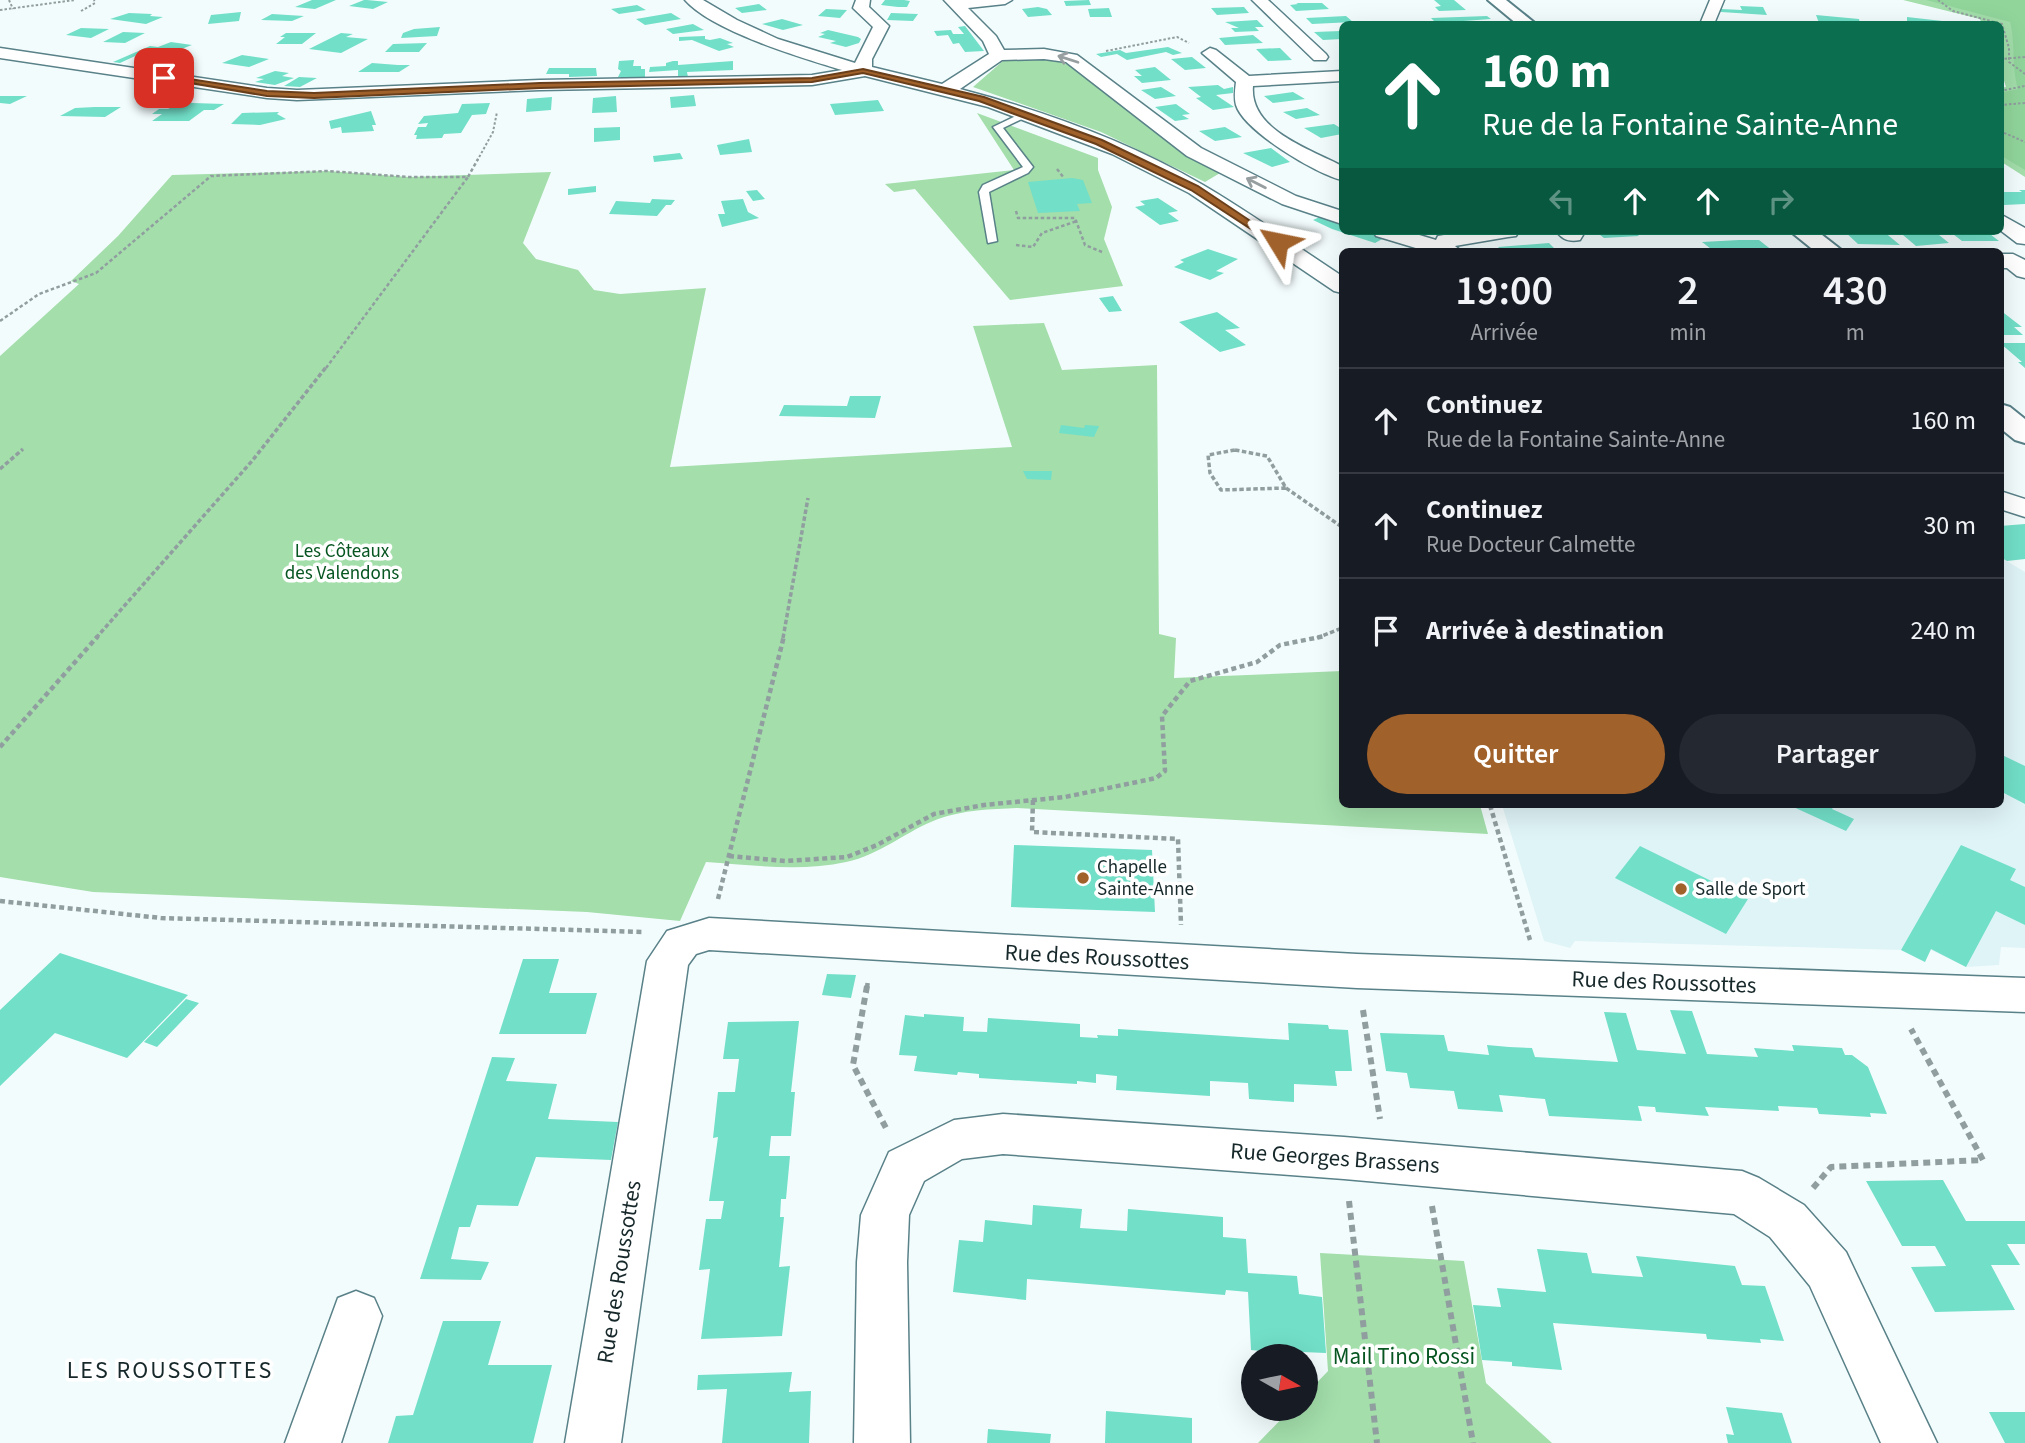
<!DOCTYPE html>
<html lang="fr">
<head>
<meta charset="utf-8">
<style>
  body { margin:0; font-family:"Source Sans 3",sans-serif; background:#242831; color:#f1f3f6; height:100vh; display:flex; flex-direction:column; font-size:26px; white-space:nowrap }
  * { box-sizing:border-box; margin:0 }
  p { font-size:23px; color:#9ea1a6 }
  .icon { flex:none; width:38px; height:38px; fill:none; stroke:currentColor; stroke-width:2; stroke-linecap:round; stroke-linejoin:round }
  .map { position:relative; flex:1; overflow:hidden }
  .details { position:absolute; left:1339px; top:248px; width:665px; height:560px; display:flex; flex-direction:column; background:#171b24; border-radius:10px; box-shadow:0 7px 28px #0002 }
  .details>* { flex:none }
  .top-card { position:absolute; left:1339px; top:21px; width:665px; height:214px; border-radius:10px; box-shadow:0 7px 28px #0002; background:#0b6e4f; color:#fff; overflow:hidden }
  .needle { width:46px; rotate:99deg }
  .fabs { position:absolute; left:1241px; top:1344px; display:grid; gap:14px }
  .fabs a { display:grid; place-items:center; width:77px; height:77px; border-radius:50%; background:#171b24; box-shadow:0 7px 28px #0002; font-size:35px }
  .pin { position:absolute; display:grid; place-items:center; width:60px; height:60px; color:#fff; margin:-30px; border-radius:14px; box-shadow:0 4px 10px #0006 }
  .me { position:absolute; width:77px; margin:-38px; rotate:305deg; stroke-linejoin:round; filter:drop-shadow(0 0 5px #0008) }
  .turn { display:flex; align-items:center; gap:24px; height:147px; padding:0 28px; font-size:32px }
  .turn .icon { width:91px; height:91px; stroke-width:2.5 }
  .turn b { display:block; font-size:49px; line-height:60px }
  .lanes { display:flex; align-items:center; height:66px; padding:0 28px; background:#0003; justify-content:center; gap:35px; direction:ltr }
  .lanes .off { opacity:.35 }
  .eta { display:flex; justify-content:space-evenly; align-items:center; height:119px; text-align:center }
  .eta b { font-size:42px; font-weight:600; line-height:49px }
  .button { display:flex; gap:14px; margin-top:auto; padding:14px 28px }
  .button a { flex:1; height:80px; border-radius:42px; background:#a1612a; color:#fff; font-size:28px; font-weight:600; line-height:80px; text-align:center }
  .button a+a { background:#242831; color:#f1f3f6 }
  ul { padding:0; list-style:none }
  li { display:flex; align-items:center; gap:21px; height:105px; padding:0 28px; border-top:2px solid #363941 }
  li div { flex:1 }
  li b { display:block; font-size:26px }
  li em { font-style:normal }
  .map>svg:first-child { display:block }
</style>
</head>
<body>
<div class="map">
<svg width="2025" height="1443" viewBox="0 0 2025 1443">
  <rect width="100%" height="100%" fill="#f3fcfd"/>
  <!-- built -->
  <path fill="#dff4f7" d="M2000,557L2025,572V948L2001,947L1999,965L1966,967L1931,950L1925,962L1901,950L1575,941L1570,948L1544,941L1502,805H2000Z"/>
  <!-- green -->
  <path fill="#a3deab" d="M1903,0H2025V177L2000,161V88L2006,87L2000,68V24H1982L1980,19Z
    M1044,58L1067,64L1117,98L1119,101L1116,102C1151,126 1182,153 1220,173L1205,182L1101,132L973,87L1004,60Z
    M977,113L1098,158V170L1112,207L1104,239L1123,286L1010,300L915,189L894,192L885,184L1014,170Z
    M327,171L409,177L551,172L523,243L536,259L578,270L594,290L620,294L706,288L670,467L1012,447L973,326L1044,323L1062,370L1157,365L1159,634L1176,638L1174,678L1342,671V805H1480L1488,834L1017,808C991,809 963,810 938,819C906,831 880,855 846,862C801,872 751,865 706,862L680,921L587,912L93,892L0,877V356L79,284L71,281L118,236L172,175Z
    M1320,1253L1464,1261L1486,1383L1552,1443H1258L1291,1409H1306V1394L1328,1371Z"/>
  <!-- forest -->
  <path fill="#91d59b" d="M1926,0H2025V170L2000,155V93L2018,89C2011,64 2016,47 2010,22Z"/>
  <!-- building -->
  <path fill="#72dfc8" d="M312,0H336L315,9L295,7Z
    M364,0H367L388,2L373,9L349,6Z
    M885,0H904L910,1L907,7H898L881,5Z
    M1089,0L1091,5L1066,6L1064,1Z
    M1434,0H1454L1466,10L1439,11L1435,7L1441,6Z
    M1296,3H1322L1329,9L1296,11L1290,5L1298,4Z
    M759,4L767,10L742,13L735,8Z
    M637,5L646,10L619,14L611,9Z
    M1740,6L1763,7L1767,15L1721,12V9L1742,10Z
    M1038,7L1047,9L1052,15L1028,17L1022,9Z
    M1244,7L1249,13L1217,15L1211,8Z
    M1109,8L1112,17H1090L1088,9Z
    M826,9L847,10L840,18L818,16Z
    M241,12L239,21L208,24L211,15Z
    M129,13L152,14L150,16L163,17L146,24L110,19Z
    M671,13L681,19L645,25L636,19Z
    M891,13L918,14L913,21L887,20Z
    M272,14L304,16L292,21L261,20Z
    M1816,15L1859,19L1860,24L1819,23Z
    M1346,16L1353,22L1312,24L1306,18Z
    M1487,16L1491,19L1436,23L1431,18Z
    M1907,17L1960,23V24H1907Z
    M782,19L803,25L783,30L762,24Z
    M1257,20L1264,27H1255L1259,31L1235,32L1231,28H1239L1225,22Z
    M693,24L704,30L673,34L666,29Z
    M965,26L984,51L965,52L959,43L953,44L948,35L937,36L934,31L951,30L953,34H964L958,27Z
    M440,27L437,36L401,38L403,33L414,29Z
    M81,28L109,29L91,38L66,35Z
    M828,30L858,37L861,39L859,43L846,47L830,43L836,41L818,37L825,34L820,33Z
    M1341,31L1342,39L1323,40L1314,32Z
    M123,32L145,33L125,43L103,42Z
    M286,33H316L302,44H276L285,37H280Z
    M341,33L353,34L346,37L368,39L341,53L309,49Z
    M1253,35L1263,43L1225,45L1219,38Z
    M705,36V39L710,40L720,38L733,43L727,44L734,47L719,51L692,40L679,41V37Z
    M171,42L192,45L166,55L144,52L120,63L113,62L150,46L158,47Z
    M427,43L419,52H385L393,44Z
    M1168,47L1182,53L1173,55L1166,52L1127,60L1117,54L1101,57L1096,54L1120,50L1126,53Z
    M1280,48L1292,60L1268,61L1256,49Z
    M242,55L269,59L249,67L222,63Z
    M1192,57L1206,68L1185,70L1171,59Z
    M634,60L633,66H641V69H645V77H618L621,71L618,69L619,61Z
    M673,61H678V65L733,61V70L687,72L688,77H678V70L649,72L650,67L666,66V63Z
    M372,63L398,65H410L399,72H358Z
    M1155,67L1171,80L1142,83L1134,76H1142L1135,70Z
    M549,68H596L597,76L569,77V74H546Z
    M275,71L289,73L282,76L294,78L275,85L255,82L264,79L256,78Z
    M299,77L317,78L300,87L284,86Z
    M1218,85L1224,89L1233,87V93L1216,95L1234,107L1213,110L1196,98L1201,97L1188,87Z
    M1161,87L1176,96L1155,99L1141,90Z
    M1293,92L1305,99L1273,103L1264,96Z
    M694,95L696,106L671,108L670,97Z
    M0,96H27L10,104L0,103Z
    M616,96L617,112L592,113L593,98Z
    M552,97L551,110L526,112L527,99Z
    M878,100L884,111L835,115L830,104Z
    M181,102L193,103L224,104L214,110H204L189,121H152L162,114H152L159,109H168Z
    M490,103L486,114L472,115L461,133L444,134L442,138L416,139L417,135H414L418,127H426L428,123L418,124L424,116L458,113L462,104Z
    M1176,104L1190,114L1182,115L1189,119L1175,121L1155,107Z
    M95,107H121L105,117L60,116L75,108Z
    M1307,108L1320,115L1296,119L1283,112Z
    M371,111L376,125H372L374,131L342,133L341,127L331,129L329,121Z
    M279,112L277,114L286,119L260,125L231,124L242,113Z
    M1334,124L1342,129V134L1321,138L1304,128Z
    M620,127V140L594,142V128Z
    M1225,127L1242,137L1215,141L1199,131Z
    M749,139L752,152L720,155L717,145Z
    M1271,148L1290,162L1272,167L1243,153Z
    M680,153L683,159L654,162L653,156Z
    M1072,178L1083,180L1092,203L1077,204L1080,211L1038,213L1028,182Z
    M596,186V192L568,195V189Z
    M757,190L765,199L753,201L746,191Z
    M2019,190H2025V204L2004,205L2000,202V192H2022Z
    M1158,198L1178,211L1168,213L1179,221L1160,225L1135,207L1145,205L1140,201Z
    M652,199L675,200L671,205H666L657,216L609,214L616,201L650,203Z
    M743,199L748,212L759,218L722,227L718,214H725L721,201Z
    M1322,216L1342,223V231H1365L1386,237L1375,243L1332,229L1313,220Z
    M1595,231H1633L1639,236L1604,238Z
    M1844,231H1883L1900,245L1858,244Z
    M1907,231H1934L1949,243L1916,246L1903,235H1912Z
    M1949,231H1986L1999,241H1962Z
    M1739,240H1759L1773,251L1715,252L1702,242Z
    M1549,243L1558,252H1503L1498,247Z
    M1208,249L1238,259L1216,271L1224,273L1210,280L1174,267L1184,262L1180,260Z
    M1113,296L1122,311L1109,312L1099,298Z
    M2000,310L2022,327H2014L2023,335H2000Z
    M1217,312L1240,328L1225,330L1246,345L1220,352L1179,322Z
    M2000,343H2025V368L2018,362H2022Z
    M850,396H881L875,418L779,416L784,405L847,406Z
    M1061,425L1084,428L1085,425L1099,426L1094,437L1059,433Z
    M1023,471H1052L1051,480L1027,479Z
    M2025,524V559L2007,561L2000,557V526Z
    M2000,754L2025,766V804L2000,791Z
    M1789,805H1835L1832,809L1854,819L1846,831Z
    M1014,845L1152,850L1155,912L1011,907Z
    M1961,845L2016,869L2010,880L2025,887V925L1996,911L1966,967L1931,949L1925,962L1901,950Z
    M1640,846L1748,899L1726,934L1615,878Z
    M60,953L188,995L127,1058L55,1033L0,1086V1010Z
    M523,959H559L549,993H597L586,1034H499Z
    M827,974L856,975L851,998L822,995Z
    M186,999L199,1003L157,1047L144,1042Z
    M1670,1010L1692,1011L1707,1054L1758,1057L1754,1048L1794,1051L1792,1045L1842,1048L1845,1055H1852L1868,1067L1887,1114L1870,1113L1871,1117L1819,1114L1817,1108L1778,1106L1779,1111L1705,1107L1709,1116L1656,1112L1655,1107L1638,1106L1642,1121L1549,1116L1545,1099L1499,1095L1503,1112L1458,1109L1454,1091L1410,1088L1407,1073L1386,1071L1380,1033L1444,1035L1448,1051L1489,1055L1487,1045L1509,1047L1532,1048L1535,1057L1618,1062L1604,1012L1626,1013L1637,1050L1686,1054Z
    M924,1014L964,1017L963,1031L987,1032L988,1018L1080,1024V1037L1098,1038L1097,1035L1118,1036V1029L1289,1040L1288,1023L1328,1025L1329,1029L1348,1030L1352,1071H1335L1337,1086L1294,1084V1102L1249,1099L1248,1083L1210,1081V1096L1116,1090L1117,1076L1096,1074V1083L1077,1081V1084L979,1078V1074L958,1072L957,1075L914,1071L917,1056L899,1055L905,1015L924,1017Z
    M799,1021L791,1092H795L791,1136H771L769,1156H790L786,1199H781L780,1217H784L779,1267L790,1266L782,1336L701,1339L710,1269L699,1270L706,1219H721L724,1201H709L718,1137L713,1138L718,1092H735L739,1059H723L728,1022Z
    M492,1057L515,1058L506,1081L557,1084L548,1119L618,1122L611,1160L536,1157L518,1206L477,1205L470,1227H459L451,1259L489,1262L481,1280L420,1279Z
    M1943,1180L1966,1221H2025V1244H2007L2020,1265H1991L2015,1310L1935,1312L1911,1267L1946,1266L1935,1246H1902L1866,1181Z
    M1033,1205L1082,1209L1080,1228L1127,1231L1128,1209L1223,1217V1237L1246,1239L1248,1273L1297,1276L1299,1294L1322,1297L1326,1353L1302,1352L1304,1355L1251,1350L1248,1292L1226,1290L1225,1295L1027,1279L1026,1300L953,1292L959,1240L983,1242L985,1220L1032,1225Z
    M1537,1249L1587,1253L1592,1273L1616,1275L1643,1277L1636,1256L1735,1266L1742,1285L1765,1286L1784,1341L1760,1339L1761,1343L1707,1339L1706,1334L1553,1323L1562,1370L1512,1366V1362L1482,1360L1473,1305L1501,1307L1497,1288L1546,1292Z
    M443,1321H501L488,1365H552L533,1443H388L396,1416L413,1415Z
    M792,1372L789,1392L811,1391L809,1443H722L727,1389L697,1390L698,1375Z
    M1726,1407L1782,1413L1792,1443H1728L1726,1434L1734,1435Z
    M1106,1411L1192,1418V1443H1105Z
    M1989,1412H2025V1443H2005Z
    M988,1429L1051,1434L1050,1443H987Z"/>
  <g fill="none" stroke-linecap="round" stroke-linejoin="round">
    <!-- lane casing -->
    <g stroke="#598188" stroke-width="3">
      <path id="lane" d="M1024,112L1032,114L1003,128L1033,167L1028,173L989,192L997,241L988,243L979,192L983,185L1023,167L993,127Z"/>
    </g>
    <!-- street casing -->
    <g stroke="#598188" stroke-width="3">
      <path id="street" d="M685,0H703L737,20L778,39L855,63L873,27L853,8L856,0H870L869,7L889,26L872,59V67L942,84L989,54L983,41L944,0H1012L1005,4L968,8L996,36L1004,50L1044,49L1077,55L1201,148L1296,196L1342,211V224L1282,204L1187,156L1066,62L1044,59L1002,60L960,89C1044,111 1128,141 1203,185C1251,213 1296,246 1342,276V293L1334,291L1189,193L1112,154L988,107L865,76L812,85L540,90L297,100L267,98L0,58V48L267,88L297,90L540,80L812,75L842,70C802,58 712,31 685,0Z
        M1252,0H1268L1326,54L1328,57L1326,60H1314Z
        M1710,0H1724L1714,24H1700Z
        M1210,48L1216,50L1249,76L1342,71V81L1253,86C1249,130 1310,149 1342,166V180C1316,174 1244,131 1236,105C1234,97 1235,90 1236,82L1202,53Z
        M2000,214L2025,228V244L2017,243L2000,230Z
        M1373,231H1406L1436,240L1438,236L1468,231H1519L1516,236L1508,237L1455,246L1462,252H1429L1376,236Z
        M1556,231H1580L1583,235L1580,240C1569,242 1563,240 1556,231Z
        M2000,254H2013L2025,260V278L2017,276L2007,268H2000Z
        M2000,491L2025,499V517L2000,509Z
        M709,918L1357,954L2025,978V1012L1357,988L709,950L696,954L688,965L621,1443H565L647,961L667,931Z
        M1003,1114L1344,1137L1742,1171L1759,1178L1804,1205L1846,1252L1937,1443H1881L1810,1286L1770,1237L1734,1214L1344,1179L1003,1154L962,1159L924,1181L909,1215L907,1262L910,1443H854L857,1262L861,1215L889,1152L954,1120Z
        M356,1291L374,1298L382,1316L341,1443H285L338,1298Z"/>
    </g>
    <!-- secondary casing -->
    <g stroke="#598188" stroke-width="4">
      <path id="secondary" d="M1488,0H1506L1536,24H1517Z
        M1790,231H1817L1844,252H1816Z
        M2000,404L2010,407L2025,419V443L2015,440L2000,428Z"/>
    </g>
    <!-- path-far4 -->
    <path stroke="#919e9f" stroke-width="2" stroke-dasharray="2.5 2" stroke-linecap="butt" d="M9,0L13,9
      M1938,0L1953,11L2002,24L2009,48V62L2025,74
      M0,10L75,0
      M81,11L95,3L94,0
      M1106,51L1177,37L1189,43
      M2000,59L2025,57
      M2000,91L2025,86
      M2000,105L2025,103
      M2000,131L2025,142
      M477,161L493,132L497,112"/>
    <!-- path-far3 -->
    <path stroke="#919e9f" stroke-width="2.5" stroke-dasharray="3.5 2.5" stroke-linecap="butt" d="M1057,169L1064,178
      M1016,211L1018,218H1075L1085,245L1102,252
      M1016,245L1033,247L1042,233L1077,221
      M0,321L39,294L96,273L211,176L327,171L409,177H468L478,159
      M326,368L468,177"/>
    <!-- path-far2 -->
    <path stroke="#919e9f" stroke-width="3.5" stroke-dasharray="4.5 2.5" stroke-linecap="butt" d="M1235,450L1267,456L1286,488L1221,490L1210,473L1208,455Z
      M0,469L23,449
      M1286,488L1342,527
      M96,638L252,461L327,366
      M783,638L808,498
      M1317,638L1342,628"/>
    <!-- path-far1 -->
    <path stroke="#919e9f" stroke-width="4.5" stroke-dasharray="5 3.5" stroke-linecap="butt" d="M0,747L98,636
      M1033,800L1032,832L1178,839L1181,925
      M1490,805L1530,940
      M729,856L786,861L847,857L877,845L934,814L984,805L1065,797L1156,778L1165,771L1162,716L1190,681L1257,662L1280,645L1325,636
      M718,899L784,636
      M0,901L161,918L642,932
      M867,988L868,980"/>
    <!-- path -->
    <path stroke="#919e9f" stroke-width="6" stroke-dasharray="7 5" stroke-linecap="butt" d="M867,986L853,1065L887,1130
      M1363,1010L1380,1119
      M1813,1188L1831,1167L1983,1160L1911,1029
      M1349,1201L1377,1443
      M1432,1206L1473,1443"/>
    <!-- lane -->
    <use href="#lane" fill="#fff" fill-rule="evenodd"/>
    <!-- street -->
    <use href="#street" fill="#fff" fill-rule="evenodd"/>
    <!-- secondary -->
    <use href="#secondary" fill="#fff" fill-rule="evenodd"/>
  </g>
  <!-- one-way arrows -->
  <defs><path id="oneway-shaft" d="M-6 0H5M1.5-3L5.5 0L1.5 3" fill="none" stroke-width="1.6" stroke-linecap="round" stroke-linejoin="round" transform="scale(1.75)"/></defs>
  <g stroke="#979ea0">
    <use href="#oneway-shaft" transform="translate(1068 59) rotate(-162)"/>
    <use href="#oneway-shaft" transform="translate(1256 183) rotate(-153)"/>
  </g>
  <!-- route -->
  <path fill="#a1612a" stroke="#693f1b" stroke-width="2" d="M863,69L984,97L1102,140L1198,186L1282,242L1274,244L1191,190L1096,144L979,101L863,73L812,82L540,88L314,98L267,96L161,78L164,75L267,91L314,93L540,83L812,78Z"/>
  <!-- markers -->
  <g fill="#a1612a" stroke="#fff" stroke-width="2.5">
    <circle cx="1083" cy="878" r="7"/>
    <circle cx="1681" cy="889" r="7"/>
  </g>
  <g text-anchor="middle" dominant-baseline="central" stroke-width="7" stroke-linejoin="round" paint-order="stroke">
    <!-- park labels -->
    <g font-size="19" fill="#075622" stroke="#fff">
      <text x="342" y="551">Les Côteaux<tspan x="342" dy="22">des Valendons</tspan></text>
    </g>
    <!-- poi labels -->
    <g font-size="19" fill="#17282b" stroke="#fff" text-anchor="start">
      <text x="1097" y="867">Chapelle<tspan x="1097" dy="22">Sainte-Anne</tspan></text>
      <text x="1695" y="889">Salle de Sport</text>
    </g>
    <!-- near-street labels -->
    <g font-size="23" fill="#17282b" stroke="#fff">
      <text transform="translate(1097 957) rotate(3)">Rue des Roussottes</text>
      <text transform="translate(1664 982) rotate(2)">Rue des Roussottes</text>
      <text transform="translate(1335 1158) rotate(4)">Rue Georges Brassens</text>
      <text transform="translate(619 1272) rotate(-81)">Rue des Roussottes</text>
    </g>
    <!-- near-park labels -->
    <g font-size="23" fill="#075622" stroke="#fff">
      <text x="1404" y="1356">Mail Tino Rossi</text>
    </g>
    <!-- near-neighbourhood labels -->
    <g font-size="24" letter-spacing="2" fill="#17282b" stroke="#fff">
      <text x="170" y="1370">LES ROUSSOTTES</text>
    </g>
  </g>
</svg>
<div class="fabs">
<a><svg class="needle" viewBox="-14 -14 28 28"><path d="M0-13l5 13h-10z" fill="#e53935"/><path d="M0 13l5-13h-10z" fill="#9ea1a6"/></svg></a>
</div>
<div class="pin" style="left:164px;top:78px;background:#d93025"><svg class="icon" aria-label="arrive" viewBox="0 0 24 24"><path d="M6 21V4h12l-3 4 3 4H6"/></svg></div>
<svg class="me" style="left:1278px;top:242px" viewBox="-20 -20 40 40"><path d="M0-17L14 15 0 8-14 15z" fill="#a1612a" stroke="#fff" stroke-width="4"/></svg>
<div class="top-card">
<div class="turn"><svg class="icon" aria-label="ahead" viewBox="0 0 24 24"><path d="M12 20V5M6 11l6-6 6 6"/></svg><div><b>160 m</b>Rue de la Fontaine Sainte-Anne</div></div>
<div class="lanes"><svg class="icon off" aria-label="left" viewBox="0 0 24 24"><path d="M17 20v-9H6M10 6l-5 5 5 5"/></svg><svg class="icon" aria-label="ahead" viewBox="0 0 24 24"><path d="M12 20V5M6 11l6-6 6 6"/></svg><svg class="icon" aria-label="ahead" viewBox="0 0 24 24"><path d="M12 20V5M6 11l6-6 6 6"/></svg><svg class="icon off" aria-label="right" viewBox="0 0 24 24"><path d="M7 20v-9h11M14 6l5 5-5 5"/></svg></div>
</div>
<section class="details">
<div class="eta">
<div><b>19:00</b><p>Arrivée</p></div>
<div><b>2</b><p>min</p></div>
<div><b>430</b><p>m</p></div>
</div>
<ul>
<li><svg class="icon" aria-label="ahead" viewBox="0 0 24 24"><path d="M12 20V5M6 11l6-6 6 6"/></svg><div><b>Continuez</b><p>Rue de la Fontaine Sainte-Anne</p></div><em>160 m</em></li>
<li><svg class="icon" aria-label="ahead" viewBox="0 0 24 24"><path d="M12 20V5M6 11l6-6 6 6"/></svg><div><b>Continuez</b><p>Rue Docteur Calmette</p></div><em>30 m</em></li>
<li><svg class="icon" aria-label="arrive" viewBox="0 0 24 24"><path d="M6 21V4h12l-3 4 3 4H6"/></svg><div><b>Arrivée à destination</b></div><em>240 m</em></li>
</ul>
<div class="button"><a>Quitter</a><a>Partager</a></div>
</section>
</div>
</body>
</html>
